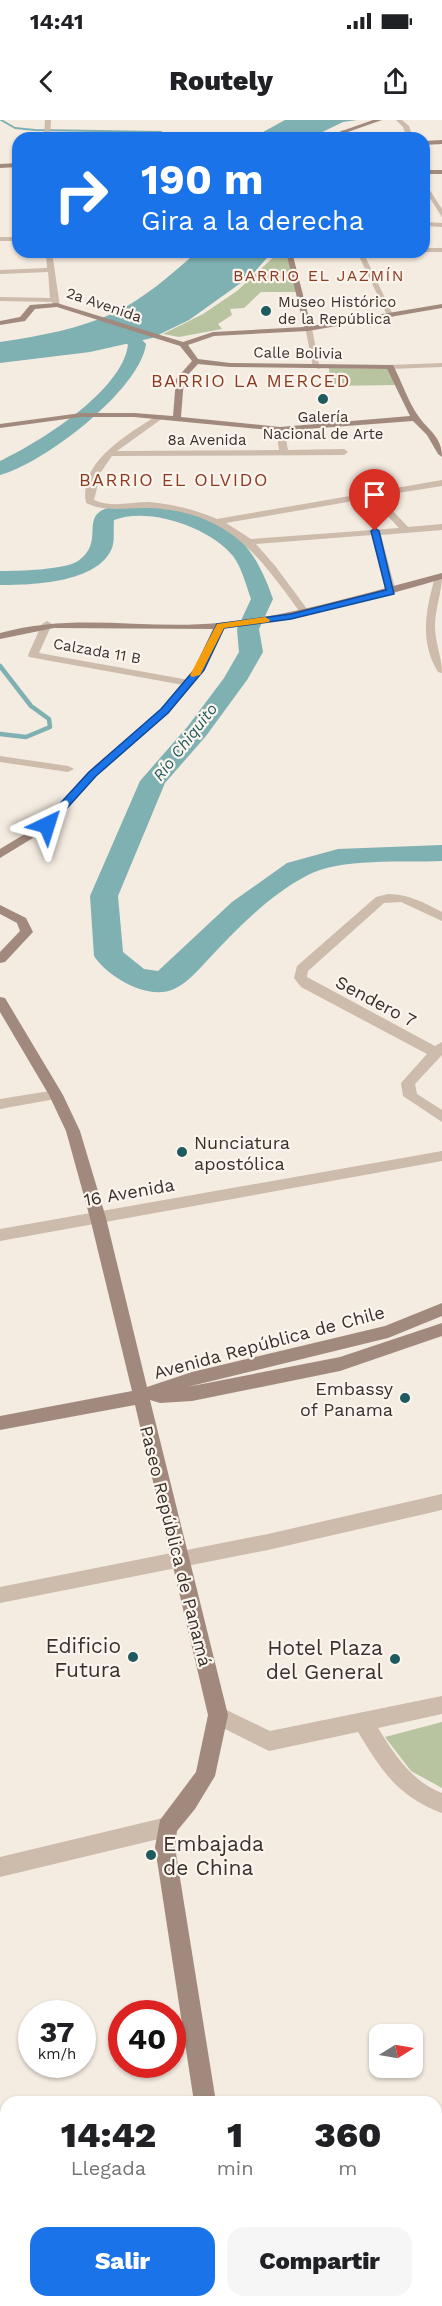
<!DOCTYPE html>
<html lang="es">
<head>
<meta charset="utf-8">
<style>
  body { margin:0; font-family:"Work Sans",sans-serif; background:#f6f6f6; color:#202124; height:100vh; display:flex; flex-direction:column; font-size:22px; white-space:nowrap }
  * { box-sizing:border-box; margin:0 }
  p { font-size:20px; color:#757577 }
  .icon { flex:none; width:33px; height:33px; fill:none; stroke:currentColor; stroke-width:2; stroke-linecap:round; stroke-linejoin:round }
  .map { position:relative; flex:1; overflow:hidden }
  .details { position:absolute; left:0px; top:1976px; width:442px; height:212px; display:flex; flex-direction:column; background:#fff; border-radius:18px 18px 0 0; box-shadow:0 2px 4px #0004 }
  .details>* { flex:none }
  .banner { position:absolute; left:12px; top:12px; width:418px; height:126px; border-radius:18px; box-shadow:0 2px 4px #0004; background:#1a73e8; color:#fff; overflow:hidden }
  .needle { width:39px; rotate:79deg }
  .buttons { position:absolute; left:369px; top:1904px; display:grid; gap:12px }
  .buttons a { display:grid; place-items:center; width:54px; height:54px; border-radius:12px; background:#fff; box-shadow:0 2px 4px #0004; font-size:30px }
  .speed { position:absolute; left:18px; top:1880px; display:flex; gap:12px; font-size:30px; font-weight:700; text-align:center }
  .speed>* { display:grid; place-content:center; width:78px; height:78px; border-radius:50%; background:#fff; box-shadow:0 2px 4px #0004; line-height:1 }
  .speed small { font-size:15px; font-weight:400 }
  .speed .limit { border:9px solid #d22; background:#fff; color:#111 }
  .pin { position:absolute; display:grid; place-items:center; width:51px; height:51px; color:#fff; margin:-62px -26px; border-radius:50% 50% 50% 0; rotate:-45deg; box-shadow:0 0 6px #0007 }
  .pin .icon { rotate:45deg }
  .me { position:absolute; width:66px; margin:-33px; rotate:41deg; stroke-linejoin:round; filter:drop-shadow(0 0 4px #0008) }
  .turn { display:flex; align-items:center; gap:21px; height:126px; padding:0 30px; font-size:27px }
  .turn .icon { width:78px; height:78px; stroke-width:2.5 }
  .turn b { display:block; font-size:42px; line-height:51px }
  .eta { display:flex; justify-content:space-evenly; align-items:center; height:102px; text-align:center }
  .eta b { font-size:36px; font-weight:800; line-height:42px }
  .cta { display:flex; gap:12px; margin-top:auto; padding:12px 30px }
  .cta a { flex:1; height:69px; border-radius:18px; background:#1a73e8; color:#fff; font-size:24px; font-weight:800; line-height:69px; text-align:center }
  .cta a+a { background:#f6f6f6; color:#202124 }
  .status { display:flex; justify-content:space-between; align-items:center; height:42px; padding:0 30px; background:#fff; direction:ltr }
  .status svg { height:16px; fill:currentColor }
  header { display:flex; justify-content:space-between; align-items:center; height:78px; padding:0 30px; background:#fff; font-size:27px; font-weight:800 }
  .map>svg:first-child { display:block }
</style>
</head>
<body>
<div class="status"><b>14:41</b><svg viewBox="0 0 49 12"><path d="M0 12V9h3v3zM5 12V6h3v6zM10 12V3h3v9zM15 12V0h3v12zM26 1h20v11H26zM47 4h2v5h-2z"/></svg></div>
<header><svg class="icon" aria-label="back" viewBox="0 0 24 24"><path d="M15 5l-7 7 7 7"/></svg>Routely<svg class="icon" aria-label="share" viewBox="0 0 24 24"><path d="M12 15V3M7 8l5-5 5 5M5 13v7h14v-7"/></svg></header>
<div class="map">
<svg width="442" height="2186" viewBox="0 0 442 2186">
  <rect width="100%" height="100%" fill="#f4ebe1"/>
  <!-- green -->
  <path fill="#b8c4a0" d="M279,132H286L297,172H261L244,188L230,189L232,195L218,204L222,209L179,217L163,214L203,194L237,171Z
    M329,248L387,249L395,265L330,266Z
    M442,1602V1668L411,1651L385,1617Z"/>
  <!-- water -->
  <path fill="#7fb0b2" d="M285,0H357L343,2L310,18H252Z
    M197,132H272L252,155L189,200L152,218L90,232L0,243V222C40,216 79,209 116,192C145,178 173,153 197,132Z"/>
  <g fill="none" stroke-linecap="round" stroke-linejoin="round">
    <!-- stream-far1 -->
    <path stroke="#7fb0b2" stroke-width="2" d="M1,0L15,8L35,10L161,12"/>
    <!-- stream -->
    <path stroke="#7fb0b2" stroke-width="4.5" d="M0,546L31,586L49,599L50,607L26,617L0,614"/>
    <!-- river -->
    <path fill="#7fb0b2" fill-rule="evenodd" d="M125,207L131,208L146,224C140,270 43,344 0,355V341C40,322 122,271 128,225L116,212Z
      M149,385C219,393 250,412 273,479L259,509L263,532L247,560L206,616L165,663L118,776L123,832L144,849L158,851L232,782L287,743L338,729L442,725V741C403,743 340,737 306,756C272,774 244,802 218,829C205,842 190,862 174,869C148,881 108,857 94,836L90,776L140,661L188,606L224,558L239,532L237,509L251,479C246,465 242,448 233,436C211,408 149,386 114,400C113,408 115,420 112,428C98,463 32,465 0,465V451C17,451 65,450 78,441C114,416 59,382 149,385Z"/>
    <!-- street -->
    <path fill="#cdbbac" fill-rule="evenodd" d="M45,0H51L50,18H44Z
      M396,0H402L409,6L413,18H407L403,7Z
      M341,10H345L355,18H348Z
      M424,61L442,89V97L424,69Z
      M424,102L442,103V107L424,106Z
      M0,117H18V121H0Z
      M424,128H442V132H424Z
      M46,132H52L60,187H54L52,182L0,181V177L50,178L48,152L0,154V150L47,148Z
      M357,132H363L394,197L387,195Z
      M305,207L312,209L320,249L313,247Z
      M442,243V247L390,249L386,247L390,245Z
      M156,296L163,298L117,331L279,330L276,309L280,307L284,309L288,330L344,329L348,332L344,335L112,336L101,352L94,380C111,388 131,382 149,382C173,384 196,390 217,399L442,360V366L379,376L408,407L442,404V410L381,415L396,472L391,475L386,472L372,415L256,424L276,447L310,493L302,495C259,436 230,392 150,388C127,387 107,393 86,383C78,342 127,315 156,296ZM371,378L399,408L251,419L226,403Z
      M440,454L442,455C442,472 435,489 435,506C435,523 442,537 442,553L438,552C419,521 426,490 435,457Z
      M47,501L52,504L39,533L189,560L194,563L189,566L29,537L28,535L42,504Z
      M0,636L68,646L74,649L68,652L0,642Z
      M388,774C408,774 425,783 442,792V801L401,782L384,783L308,851L307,857L435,926L442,922V935L415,964L417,974L442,990V1002L403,976L401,963L427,934L301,867L294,858L297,846L376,777Z
      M56,970L63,975L61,978L0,989V979Z
      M442,1031V1041L0,1121V1109Z
      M442,1374V1390L268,1430L0,1483V1467L268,1414Z
      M442,1576V1594L378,1608C394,1634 412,1662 442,1673V1693C398,1677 381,1650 358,1612L269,1631L211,1602L208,1595L211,1588L218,1586L270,1611Z
      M167,1697L174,1700L177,1707L174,1714L167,1717L0,1757V1737Z
      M442,2127V2151L436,2152V2128Z
      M245,2181H287L285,2186H243Z"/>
    <!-- secondary -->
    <path fill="#a18a7d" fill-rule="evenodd" d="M373,0H382L331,18H322Z
      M442,20V24L424,25V21Z
      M18,43V47L0,48V44Z
      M424,50H442V54H424Z
      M286,132H292L311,206L442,184V188L308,211L214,216L188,225L198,239L230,243L393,245C402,262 408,282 419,297C429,311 442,317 442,337L438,334L427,315L413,301L280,311L134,297H81L0,308V304L81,293H134L173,296L176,259L192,241L180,226L57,187L35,189L25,201L0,205V201L20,197L30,185L57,183L183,222L213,212L304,207ZM198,244L230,247L387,249L410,296L280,307L181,297L184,259Z
      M442,453V459C370,480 298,500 224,508L204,550L169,593L96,656L51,707L0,738V729L43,703L88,652L161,589L194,549L213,509L54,508L0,519V513C76,492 143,510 219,503C295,496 368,472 442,453Z
      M0,785L26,798L33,812L5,842L0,843V832L20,811L17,803L0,794Z
      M0,877L5,878L63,975L80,1011L106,1098L147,1267L192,1252L385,1206L442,1183V1196L388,1218L187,1267L340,1237L442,1203V1216L340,1251L192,1281L160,1283L150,1280L228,1595L215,1656L195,1689L177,1711L175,1727L216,1982H194L155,1727L160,1700L196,1652L208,1595L135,1285L0,1310V1296L132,1271L90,1098L66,1011L49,975L0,892Z
      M226,2181H250V2186H226Z"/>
  </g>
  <!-- route -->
  <path fill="#1a73e8" stroke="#114b97" stroke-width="1.5" d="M375,408L379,411L394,474L291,499L224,508L204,550L168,593L96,656L50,707H43V702L89,652L161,589L195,549L217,504L291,494L386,470L371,411Z"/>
  <!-- slow -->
  <path fill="#f59e0b" d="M265,497L270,500L269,502L224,508L200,555L192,557L190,555L217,504Z"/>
  <!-- markers -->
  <g fill="#1f5a5e" stroke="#fbf5ee" stroke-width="2">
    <circle cx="266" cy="191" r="6"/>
    <circle cx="323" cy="279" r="6"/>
    <circle cx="182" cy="1032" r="6"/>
    <circle cx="405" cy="1278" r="6"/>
    <circle cx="133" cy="1537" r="6"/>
    <circle cx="395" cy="1539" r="6"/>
    <circle cx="151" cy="1735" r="6"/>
  </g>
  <g text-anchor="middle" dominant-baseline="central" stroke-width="4.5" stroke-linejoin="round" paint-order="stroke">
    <!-- far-poi labels -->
    <g font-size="15" fill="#3b302b" stroke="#fbf5ee" text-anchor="start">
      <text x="278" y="182">Museo Histórico<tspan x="278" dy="17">de la República</tspan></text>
      <text x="323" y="297" text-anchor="middle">Galería<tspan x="323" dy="17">Nacional de Arte</tspan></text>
    </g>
    <!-- far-street labels -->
    <g font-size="15" fill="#3b302b" stroke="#fbf5ee">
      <text transform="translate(104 185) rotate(19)">2a Avenida</text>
      <text transform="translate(298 233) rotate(1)">Calle Bolivia</text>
      <text x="207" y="320">8a Avenida</text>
      <text transform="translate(97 531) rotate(10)">Calzada 11 B</text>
    </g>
    <!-- far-neighbourhood labels -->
    <g font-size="16" letter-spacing="1.5" fill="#8c3b22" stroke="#fbf5ee">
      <text x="319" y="155">BARRIO EL JAZMÍN</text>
    </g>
    <!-- far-water labels -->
    <g font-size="16" font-style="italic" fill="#1f5a5e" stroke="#fbf5ee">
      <text transform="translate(185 622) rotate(-52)">Río Chiquito</text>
    </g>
    <!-- far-quarter labels -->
    <g font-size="18" letter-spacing="1.5" fill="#8c3b22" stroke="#fbf5ee">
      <text x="251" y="260">BARRIO LA MERCED</text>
      <text x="174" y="359">BARRIO EL OLVIDO</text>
    </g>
    <!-- street labels -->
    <g font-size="18" fill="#3b302b" stroke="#fbf5ee">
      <text transform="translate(376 881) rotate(28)">Sendero 7</text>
      <text transform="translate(129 1072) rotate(-10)">16 Avenida</text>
      <text transform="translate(269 1222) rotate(-15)">Avenida República de Chile</text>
      <text transform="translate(176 1426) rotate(76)">Paseo República de Panamá</text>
    </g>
    <!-- poi labels -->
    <g font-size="18" fill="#3b302b" stroke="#fbf5ee" text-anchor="start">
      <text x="194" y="1022">Nunciatura<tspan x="194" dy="21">apostólica</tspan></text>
      <text x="393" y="1268" text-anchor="end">Embassy<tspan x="393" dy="21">of Panama</tspan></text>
    </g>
    <!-- near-poi labels -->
    <g font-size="21" fill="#3b302b" stroke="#fbf5ee" text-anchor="end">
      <text x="121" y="1525">Edificio<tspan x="121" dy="24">Futura</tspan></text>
      <text x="383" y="1527">Hotel Plaza<tspan x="383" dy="24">del General</tspan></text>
      <text x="163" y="1723" text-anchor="start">Embajada<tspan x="163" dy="24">de China</tspan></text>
    </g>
  </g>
</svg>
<div class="buttons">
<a><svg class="needle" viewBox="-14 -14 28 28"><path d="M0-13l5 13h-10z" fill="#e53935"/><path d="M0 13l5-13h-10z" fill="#757577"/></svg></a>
</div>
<div class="speed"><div>37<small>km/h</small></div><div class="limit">40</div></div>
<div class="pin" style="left:375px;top:411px;background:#d93025"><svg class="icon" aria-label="arrive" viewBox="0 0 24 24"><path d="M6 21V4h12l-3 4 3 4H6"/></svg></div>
<svg class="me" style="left:47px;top:705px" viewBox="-20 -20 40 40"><path d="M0-17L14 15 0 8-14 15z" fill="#1a73e8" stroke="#fff" stroke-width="4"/></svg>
<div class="banner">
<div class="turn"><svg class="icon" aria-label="right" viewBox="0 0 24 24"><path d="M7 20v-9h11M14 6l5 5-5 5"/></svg><div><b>190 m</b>Gira a la derecha</div></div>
</div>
<section class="details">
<div class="eta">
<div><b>14:42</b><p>Llegada</p></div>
<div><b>1</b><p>min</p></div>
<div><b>360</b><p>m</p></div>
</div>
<div class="cta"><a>Salir</a><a>Compartir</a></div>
</section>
</div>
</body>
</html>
